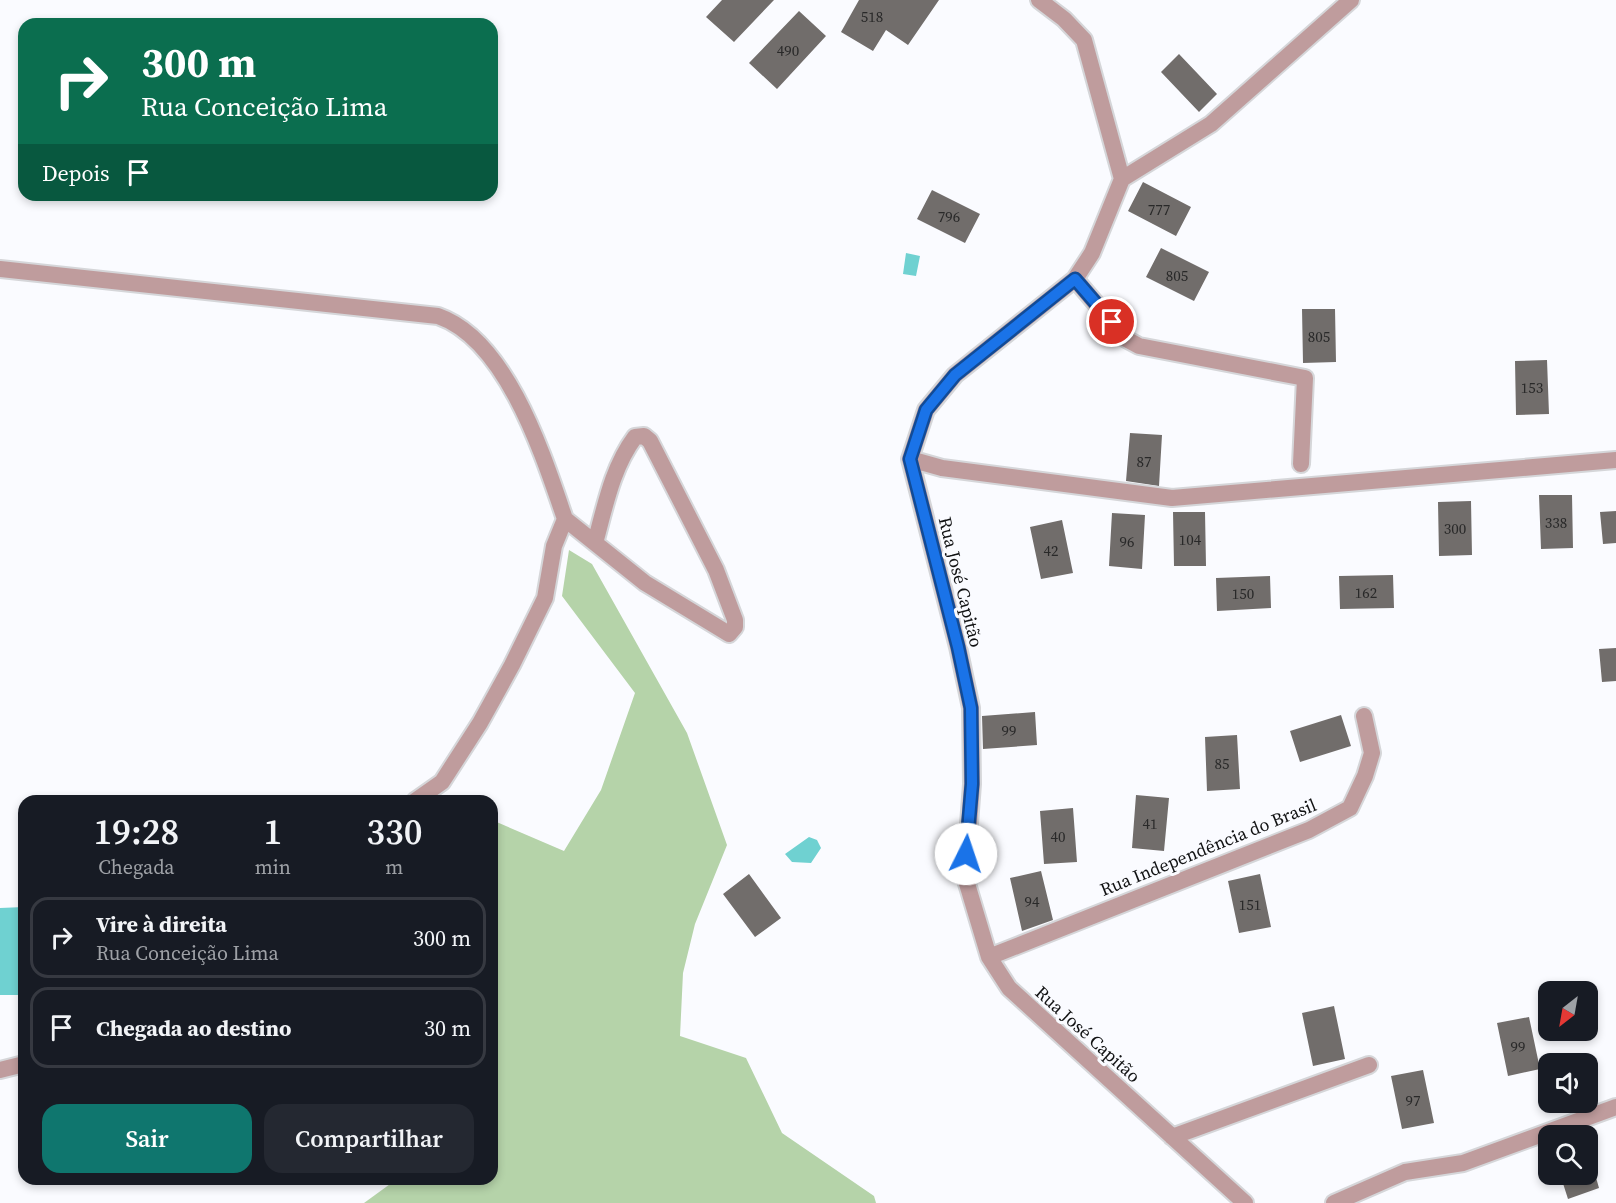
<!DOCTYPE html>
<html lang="pt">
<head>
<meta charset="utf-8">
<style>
  body { margin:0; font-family:"Source Serif 4",serif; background:#242831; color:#f1f3f6; height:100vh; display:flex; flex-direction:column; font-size:22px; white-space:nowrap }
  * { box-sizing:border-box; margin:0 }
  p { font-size:20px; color:#9ea1a6 }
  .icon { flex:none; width:33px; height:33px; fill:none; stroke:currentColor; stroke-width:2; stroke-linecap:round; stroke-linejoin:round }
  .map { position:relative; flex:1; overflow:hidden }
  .sheet { position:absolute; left:18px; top:795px; width:480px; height:390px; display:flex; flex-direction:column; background:#171b24; border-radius:18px; box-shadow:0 3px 9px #0003 }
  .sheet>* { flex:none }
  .guide { position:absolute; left:18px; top:18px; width:480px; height:183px; border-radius:18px; box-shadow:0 3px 9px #0003; background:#0b6e4f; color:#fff; overflow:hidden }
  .needle { width:39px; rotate:211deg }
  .fabs { position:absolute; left:1538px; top:981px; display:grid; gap:12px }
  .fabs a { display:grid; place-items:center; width:60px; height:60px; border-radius:12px; background:#171b24; box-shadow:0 3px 9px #0003; font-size:30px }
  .pin { position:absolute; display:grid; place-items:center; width:51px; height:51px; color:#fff; margin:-26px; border:3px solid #fff; border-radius:50%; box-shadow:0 2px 6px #0007 }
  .me { position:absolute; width:66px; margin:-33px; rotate:4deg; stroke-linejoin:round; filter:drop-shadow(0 0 4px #0008) }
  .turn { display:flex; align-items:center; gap:21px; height:126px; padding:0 24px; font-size:27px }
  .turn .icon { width:78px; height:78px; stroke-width:2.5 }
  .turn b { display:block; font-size:42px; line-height:51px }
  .then { display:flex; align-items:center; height:57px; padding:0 24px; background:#0003; gap:12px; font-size:22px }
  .eta { display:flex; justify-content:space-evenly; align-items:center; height:102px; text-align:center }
  .eta b { font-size:36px; font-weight:600; line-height:42px }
  .action { display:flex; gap:12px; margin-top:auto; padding:12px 24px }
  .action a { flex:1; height:69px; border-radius:18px; background:#0f766e; color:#fff; font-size:24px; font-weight:600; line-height:69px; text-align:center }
  .action a+a { background:#242831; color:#f1f3f6 }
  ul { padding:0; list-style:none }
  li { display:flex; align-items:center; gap:18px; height:81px; margin:0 12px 9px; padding:0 12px; border:3px solid #363941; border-radius:18px }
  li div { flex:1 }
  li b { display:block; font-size:22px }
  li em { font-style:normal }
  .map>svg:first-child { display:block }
</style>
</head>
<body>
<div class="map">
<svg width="1616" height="1203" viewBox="0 0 1616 1203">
  <rect width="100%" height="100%" fill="#fafbff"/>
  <!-- green -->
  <path fill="#b5d3a9" d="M569,550L592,564L687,733L727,845L695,924L683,973L680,1036L746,1058L782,1133L874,1196L876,1203H364L397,1179H492V820L564,851L601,790L635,693L562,596Z"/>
  <!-- water -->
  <path fill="#6fd1d1" d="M906,253L920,256L916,276L903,274Z
    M809,837L817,840L821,848L811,863L792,862L785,854Z
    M24,907V995H0V908Z"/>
  <!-- building -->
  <path fill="#716d6b" d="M722,0H774L734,42L706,17Z
    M859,0H939L908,45L886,30L873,51L841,32Z
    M799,11L826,36L777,89L749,63Z
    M1179,54L1217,94L1199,112L1161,72Z
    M1143,182L1191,207L1176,236L1128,211Z
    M932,190L980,214L965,243L917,219Z
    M1161,248L1209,272L1194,301L1146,277Z
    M1302,309H1335L1336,362L1303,363Z
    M1547,360L1549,414L1516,415L1515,361Z
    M1130,433L1162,435L1159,486L1126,481Z
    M1539,495H1572L1573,548L1541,549Z
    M1471,501L1472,555L1439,556L1438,502Z
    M1616,511V543L1603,544L1600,512Z
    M1173,512H1205L1206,566H1174Z
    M1112,513L1145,515L1142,569L1109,566Z
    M1062,520L1073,573L1041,579L1030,527Z
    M1393,575L1394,608L1340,609L1339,576Z
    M1270,576L1271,608L1217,611L1216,578Z
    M1616,648V681L1602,682L1599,649Z
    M1035,712L1037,745L983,749L982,716Z
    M1341,715L1351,746L1300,762L1290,731Z
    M1237,735L1240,789L1207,791L1205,737Z
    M1136,795L1169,798L1164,851L1132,848Z
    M1073,808L1077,862L1044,864L1040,811Z
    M1041,871L1053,920L1022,931L1010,878Z
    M749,874L781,918L755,937L723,894Z
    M1260,874L1271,927L1239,933L1228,881Z
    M1334,1006L1345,1059L1313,1066L1302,1013Z
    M1529,1017L1540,1069L1508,1076L1497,1023Z
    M1423,1070L1434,1123L1402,1129L1391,1076Z
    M1560,1174H1595L1599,1188L1568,1199Z"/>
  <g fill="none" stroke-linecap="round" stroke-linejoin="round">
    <!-- street casing -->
    <g stroke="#d5d6d9" stroke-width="20">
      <path id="street" d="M1039,0L1064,19L1084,40L1122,179L1092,253L1075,279L955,375L926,410L910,459L958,647L971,708L972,784L965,877L989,957L1009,988L1245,1203
        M1122,179L1211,124L1351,0
        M0,269L438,316C507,340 543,455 565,519L554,546L545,598L512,665L480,723L442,782L415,801
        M1075,279L1126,339L1139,346L1305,378L1301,464
        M910,459L942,468L1172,498L1616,460
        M565,519L645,583L729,634L735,627V620L716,570L650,441L644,436L635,437C612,468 605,507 595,543
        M989,957L1309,830L1350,808L1365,776L1372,753L1364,716
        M0,1070L24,1064
        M1172,1137L1369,1065
        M1334,1203L1405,1172L1463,1163L1616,1107"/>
    </g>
    <!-- street -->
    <use href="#street" stroke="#bf9c9d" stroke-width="16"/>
  </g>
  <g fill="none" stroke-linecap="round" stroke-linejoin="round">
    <!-- route casing -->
    <g stroke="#114b97" stroke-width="15">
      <path id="route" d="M966,854L972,784L971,708L958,647L910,459L926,410L955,375L1075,279L1112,322"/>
    </g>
    <!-- route -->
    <use href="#route" stroke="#1a73e8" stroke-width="10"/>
  </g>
  <g text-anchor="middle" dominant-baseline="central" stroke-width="6" stroke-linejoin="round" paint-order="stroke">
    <!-- number labels -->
    <g font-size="15" fill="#292929">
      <text x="872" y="16">518</text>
      <text x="788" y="50">490</text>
      <text x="1159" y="209">777</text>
      <text x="949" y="216">796</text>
      <text x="1177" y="275">805</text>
      <text x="1319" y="336">805</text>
      <text x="1532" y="387">153</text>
      <text x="1144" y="461">87</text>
      <text x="1556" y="522">338</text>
      <text x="1455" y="528">300</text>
      <text x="1190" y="539">104</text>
      <text x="1127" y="541">96</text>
      <text x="1051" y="550">42</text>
      <text x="1366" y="592">162</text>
      <text x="1243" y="593">150</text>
      <text x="1009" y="730">99</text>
      <text x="1222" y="763">85</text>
      <text x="1150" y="823">41</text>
      <text x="1058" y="836">40</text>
      <text x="1032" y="901">94</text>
      <text x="1250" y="904">151</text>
      <text x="1518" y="1046">99</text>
      <text x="1413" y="1100">97</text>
    </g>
    <!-- street labels -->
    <g font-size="18" fill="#111213" stroke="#fafbff">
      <text transform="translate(961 582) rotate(76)">Rua José Capitão</text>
      <text transform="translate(1208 847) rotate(-22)">Rua Independência do Brasil</text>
      <text transform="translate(1088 1034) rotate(42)">Rua José Capitão</text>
    </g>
  </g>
</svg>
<div class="fabs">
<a><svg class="needle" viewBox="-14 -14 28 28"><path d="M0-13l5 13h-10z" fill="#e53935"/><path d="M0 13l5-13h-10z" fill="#9ea1a6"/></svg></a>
<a><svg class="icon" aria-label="sound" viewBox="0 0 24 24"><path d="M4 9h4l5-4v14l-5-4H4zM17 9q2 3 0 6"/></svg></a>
<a><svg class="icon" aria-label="search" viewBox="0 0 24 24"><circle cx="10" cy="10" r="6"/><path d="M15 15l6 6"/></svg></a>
</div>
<div class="pin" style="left:1112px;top:322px;background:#d93025"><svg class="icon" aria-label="arrive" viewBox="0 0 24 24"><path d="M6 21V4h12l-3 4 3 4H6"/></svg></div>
<svg class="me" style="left:966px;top:854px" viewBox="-20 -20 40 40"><circle r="19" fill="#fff"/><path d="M0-13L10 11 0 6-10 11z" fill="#1a73e8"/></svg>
<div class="guide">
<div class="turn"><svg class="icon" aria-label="right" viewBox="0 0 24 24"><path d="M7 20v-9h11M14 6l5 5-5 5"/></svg><div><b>300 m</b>Rua Conceição Lima</div></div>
<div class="then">Depois<svg class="icon" aria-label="arrive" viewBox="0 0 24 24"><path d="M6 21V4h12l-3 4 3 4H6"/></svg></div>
</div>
<section class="sheet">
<div class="eta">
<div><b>19:28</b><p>Chegada</p></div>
<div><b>1</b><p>min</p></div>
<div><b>330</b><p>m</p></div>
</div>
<ul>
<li><svg class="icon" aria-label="right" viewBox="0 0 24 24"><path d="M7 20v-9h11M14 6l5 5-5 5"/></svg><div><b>Vire à direita</b><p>Rua Conceição Lima</p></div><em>300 m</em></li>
<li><svg class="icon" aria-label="arrive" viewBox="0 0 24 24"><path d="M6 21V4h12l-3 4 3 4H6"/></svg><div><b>Chegada ao destino</b></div><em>30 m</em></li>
</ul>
<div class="action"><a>Sair</a><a>Compartilhar</a></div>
</section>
</div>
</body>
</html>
